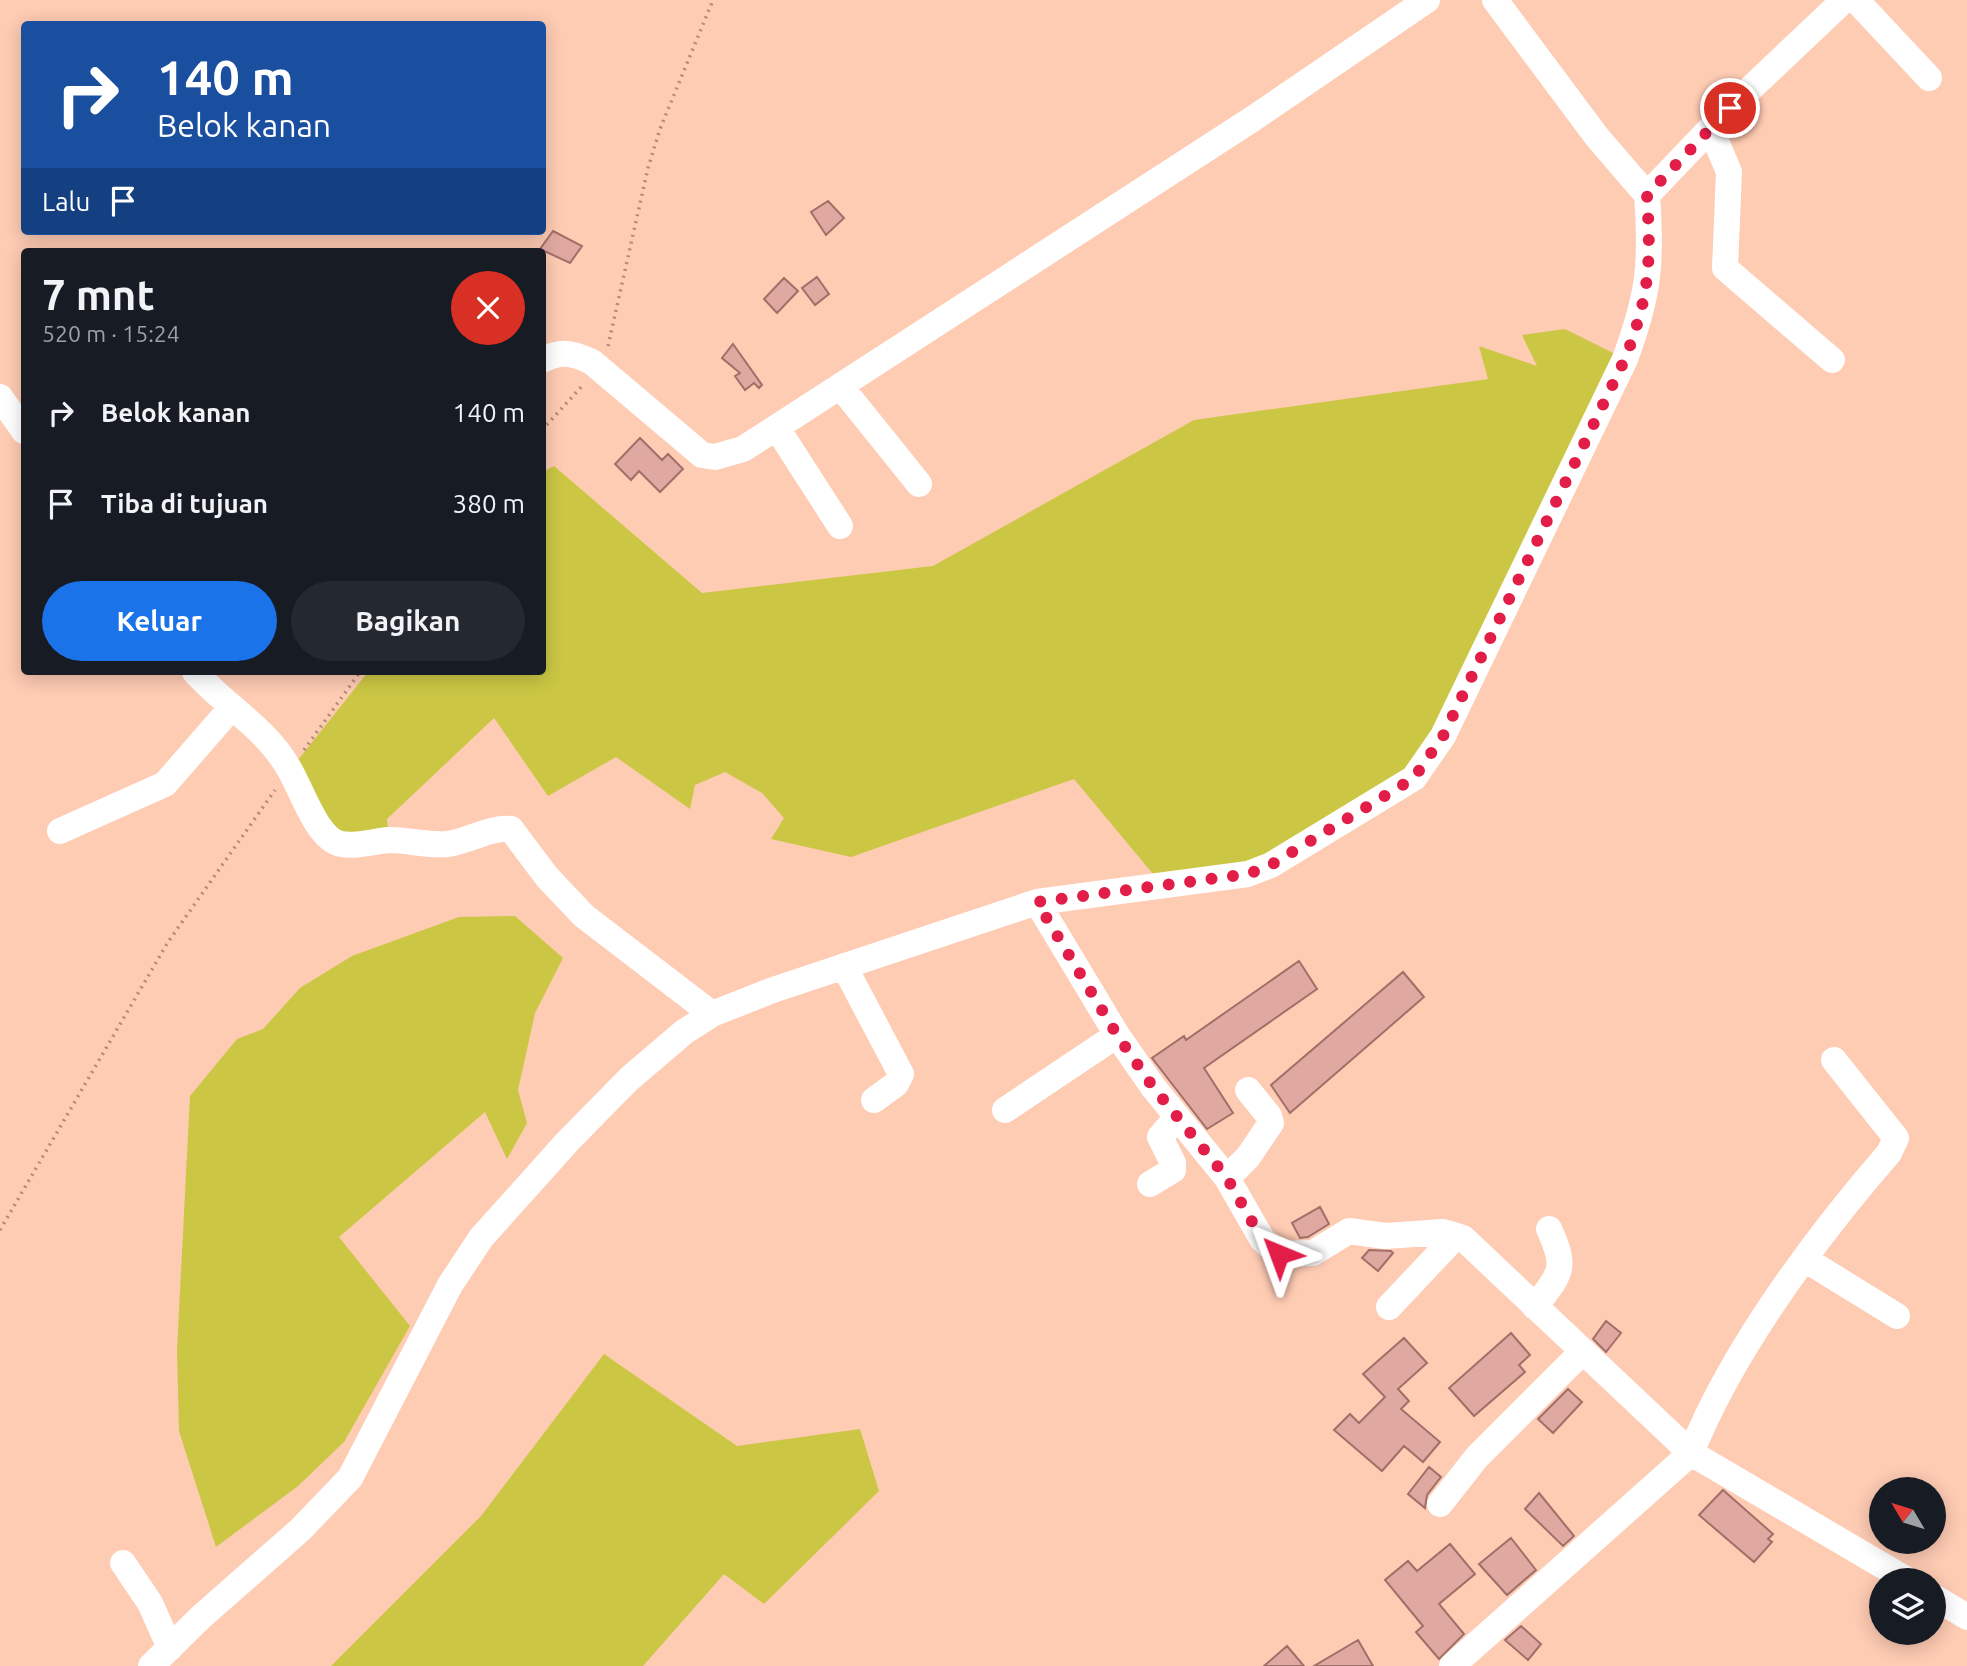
<!DOCTYPE html>
<html lang="id">
<head>
<meta charset="utf-8">
<style>
  body { margin:0; font-family:Ubuntu,sans-serif; background:#242831; color:#f1f3f6; height:100vh; display:flex; flex-direction:column; font-size:26px; white-space:nowrap }
  * { box-sizing:border-box; margin:0 }
  p { font-size:23px; color:#9ea1a6 }
  .icon { flex:none; width:38px; height:38px; fill:none; stroke:currentColor; stroke-width:2; stroke-linecap:round; stroke-linejoin:round }
  .map { position:relative; flex:1; overflow:hidden }
  .details { position:absolute; left:21px; top:248px; width:525px; height:427px; display:flex; flex-direction:column; background:#171b24; border-radius:7px; box-shadow:0 4px 18px #0003 }
  .details>* { flex:none }
  .guide { position:absolute; left:21px; top:21px; width:525px; height:214px; border-radius:7px; box-shadow:0 4px 18px #0003; background:#1a4fa0; color:#fff; overflow:hidden }
  .needle { width:46px; rotate:308deg }
  .controls { position:absolute; left:1869px; top:1477px; display:grid; gap:14px }
  .controls a { display:grid; place-items:center; width:77px; height:77px; border-radius:50%; background:#171b24; box-shadow:0 4px 18px #0003; font-size:35px }
  .pin { position:absolute; display:grid; place-items:center; width:60px; height:60px; color:#fff; margin:-30px; border:4px solid #fff; border-radius:50%; box-shadow:0 2px 7px #0007 }
  .me { position:absolute; width:77px; margin:-38px; rotate:316deg; stroke-linejoin:round; filter:drop-shadow(0 0 5px #0008) }
  .turn { display:flex; align-items:center; gap:24px; height:147px; padding:0 21px; font-size:32px }
  .turn .icon { width:91px; height:91px; stroke-width:2.5 }
  .turn b { display:block; font-size:49px; line-height:60px }
  .then { display:flex; align-items:center; height:66px; padding:0 21px; background:#0003; gap:14px; font-size:26px }
  .round { display:grid; place-items:center; flex:none; width:74px; height:74px; border-radius:37px; background:#242831 }
  .overview { display:flex; align-items:center; justify-content:space-between; height:119px; padding:0 21px }
  h1 { font-size:42px; font-weight:600; line-height:52px }
  .cta { display:flex; gap:14px; margin-top:auto; padding:14px 21px }
  .cta a { flex:1; height:80px; border-radius:42px; background:#1a73e8; color:#fff; font-size:28px; font-weight:600; line-height:80px; text-align:center }
  .cta a+a { background:#242831; color:#f1f3f6 }
  ul { padding:0; list-style:none }
  li { display:flex; align-items:center; gap:21px; height:91px; padding:0 21px }
  li div { flex:1 }
  li b { display:block; font-size:26px }
  li em { font-style:normal }
  .map>svg:first-child { display:block }
</style>
</head>
<body>
<div class="map">
<svg width="1967" height="1666" viewBox="0 0 1967 1666">
  <rect width="100%" height="100%" fill="#fecbb3"/>
  <!-- green -->
  <path fill="#cbc744" d="M1565,329L1625,359L1425,766L1271,865L1163,886L1074,779L851,857L771,839L784,818L762,793L725,772L695,785L690,809L616,757L548,796L494,718L387,819L389,840L332,841L290,770L368,672H542L543,472L554,466L702,593L933,566L1194,420L1488,379L1479,346L1537,366L1522,335Z
    M515,916L563,958L535,1013L526,1054L518,1090L527,1123L507,1159L485,1112L339,1237L410,1326L344,1442L298,1486L216,1547L179,1431L177,1350L190,1096L237,1039L263,1029L300,988L352,956L459,917Z
    M604,1354L737,1446L860,1429L879,1491L764,1604L724,1574L643,1666H331L481,1516Z"/>
  <!-- building -->
  <path fill="#dfa8a0" stroke="#a26f68" stroke-width="2" d="M828,201L844,218L826,235L811,212Z
    M553,231L582,246L570,263L540,249Z
    M817,277L829,294L815,305L802,288Z
    M784,278L798,291L777,313L764,299Z
    M733,344L762,385L759,388L754,383L745,390L735,376L740,373L722,358Z
    M640,438L662,460L668,454L683,469L660,492L639,471L631,480L615,464Z
    M1299,961L1317,989L1204,1068L1233,1113L1207,1129L1152,1058L1184,1036L1186,1040Z
    M1403,972L1424,997L1290,1113L1271,1085Z
    M1320,1207L1329,1224L1308,1237L1300,1238L1292,1223Z
    M1369,1250L1391,1251L1393,1253L1378,1271L1362,1258Z
    M1606,1321L1621,1333L1606,1352L1593,1339Z
    M1511,1333L1530,1355L1519,1365L1525,1372L1474,1416L1449,1388Z
    M1404,1338L1427,1363L1398,1389L1409,1401L1401,1409L1440,1442L1423,1462L1404,1446L1382,1471L1334,1430L1350,1414L1359,1423L1385,1397L1363,1374Z
    M1568,1389L1582,1402L1553,1433L1538,1419Z
    M1429,1467L1441,1477L1427,1495L1425,1508L1408,1494Z
    M1723,1490L1773,1534L1768,1539L1772,1542L1754,1562L1699,1515Z
    M1539,1493L1574,1536L1563,1546L1525,1509Z
    M1511,1538L1536,1570L1507,1595L1479,1564Z
    M1450,1544L1475,1574L1439,1604L1464,1634L1439,1659L1416,1632L1423,1626L1385,1580L1408,1561L1417,1571Z
    M1521,1626L1541,1644L1528,1660L1505,1640Z
    M1358,1640L1373,1666H1314Z
    M1287,1646L1304,1666H1264Z"/>
  <g fill="none" stroke-linecap="round" stroke-linejoin="round">
    <!-- path -->
    <path stroke="#b28b78" stroke-width="3.5" stroke-dasharray="2 5" stroke-linecap="butt" d="M608,346L648,168L660,129L713,0
      M542,430L583,385
      M304,750L360,672
      M0,1230L168,942L275,790"/>
    <!-- minor -->
    <path stroke="#fff" stroke-width="26" d="M1495,0L1597,137L1647,195
      M1856,0L1929,78
      M1711,129L1729,172L1725,268L1832,360
      M542,360C562,350 573,353 592,362L702,455L715,457L743,449L1254,118L1427,0
      M841,387L919,484
      M0,397L24,431
      M777,428L840,526
      M195,672C225,706 265,727 288,767C301,787 316,839 341,844C357,847 374,841 389,840C409,840 429,846 448,844C469,841 489,827 511,829L547,877L584,916L712,1014
      M60,831L165,784L232,707
      M1037,902L1117,1035L1153,1087L1227,1178L1262,1239L1278,1254L1313,1253L1349,1231L1385,1236L1443,1232L1463,1238L1691,1453C1732,1350 1816,1237 1889,1153L1896,1138L1834,1060
      M844,966L901,1074L896,1084L874,1100
      M1005,1110L1117,1035
      M1227,1178L1248,1157L1271,1123L1269,1116L1248,1090
      M1150,1184L1173,1170V1163L1160,1137L1177,1117
      M1806,1260L1897,1316
      M1389,1307L1456,1236
      M1535,1307C1560,1273 1568,1270 1549,1229
      M1440,1504L1477,1457L1583,1351
      M123,1563L150,1603L170,1648
      M1934,1597L1967,1617
      M151,1666L201,1617L300,1530L350,1478L450,1285L481,1238L568,1141L629,1079L684,1032L712,1014L773,990L1037,902L1248,874L1271,865L1414,778L1443,736L1625,359C1649,294 1652,264 1647,195L1730,108L1844,0
      M1452,1666L1691,1453L1907,1580"/>
  </g>
  <g fill="none" stroke-linecap="round" stroke-linejoin="round">
    <!-- route -->
    <path stroke="#e11d48" stroke-width="12" stroke-dasharray="0 21.6" d="M1279,1254L1262,1239L1227,1178L1153,1087L1117,1035L1037,902L1248,874L1271,865L1414,778L1443,736L1625,359C1650,294 1651,264 1647,195L1730,108"/>
  </g>
</svg>
<div class="controls">
<a><svg class="needle" viewBox="-14 -14 28 28"><path d="M0-13l5 13h-10z" fill="#e53935"/><path d="M0 13l5-13h-10z" fill="#9ea1a6"/></svg></a>
<a><svg class="icon" aria-label="layers" viewBox="0 0 24 24"><path d="M12 4l9 5-9 5-9-5zM3 14l9 5 9-5"/></svg></a>
</div>
<div class="pin" style="left:1730px;top:108px;background:#d93025"><svg class="icon" aria-label="arrive" viewBox="0 0 24 24"><path d="M6 21V4h12l-3 4 3 4H6"/></svg></div>
<svg class="me" style="left:1279px;top:1254px" viewBox="-20 -20 40 40"><path d="M0-17L14 15 0 8-14 15z" fill="#e11d48" stroke="#fff" stroke-width="4"/></svg>
<div class="guide">
<div class="turn"><svg class="icon" aria-label="right" viewBox="0 0 24 24"><path d="M7 20v-9h11M14 6l5 5-5 5"/></svg><div><b>140 m</b>Belok kanan</div></div>
<div class="then">Lalu<svg class="icon" aria-label="arrive" viewBox="0 0 24 24"><path d="M6 21V4h12l-3 4 3 4H6"/></svg></div>
</div>
<section class="details">
<div class="overview"><div><h1>7 mnt</h1><p>520 m · 15:24</p></div><a class="round" style="background:#d93025;color:#fff"><svg class="icon" aria-label="close" viewBox="0 0 24 24"><path d="M6 6l12 12M18 6L6 18"/></svg></a></div>
<ul>
<li><svg class="icon" aria-label="right" viewBox="0 0 24 24"><path d="M7 20v-9h11M14 6l5 5-5 5"/></svg><div><b>Belok kanan</b></div><em>140 m</em></li>
<li><svg class="icon" aria-label="arrive" viewBox="0 0 24 24"><path d="M6 21V4h12l-3 4 3 4H6"/></svg><div><b>Tiba di tujuan</b></div><em>380 m</em></li>
</ul>
<div class="cta"><a>Keluar</a><a>Bagikan</a></div>
</section>
</div>
</body>
</html>
